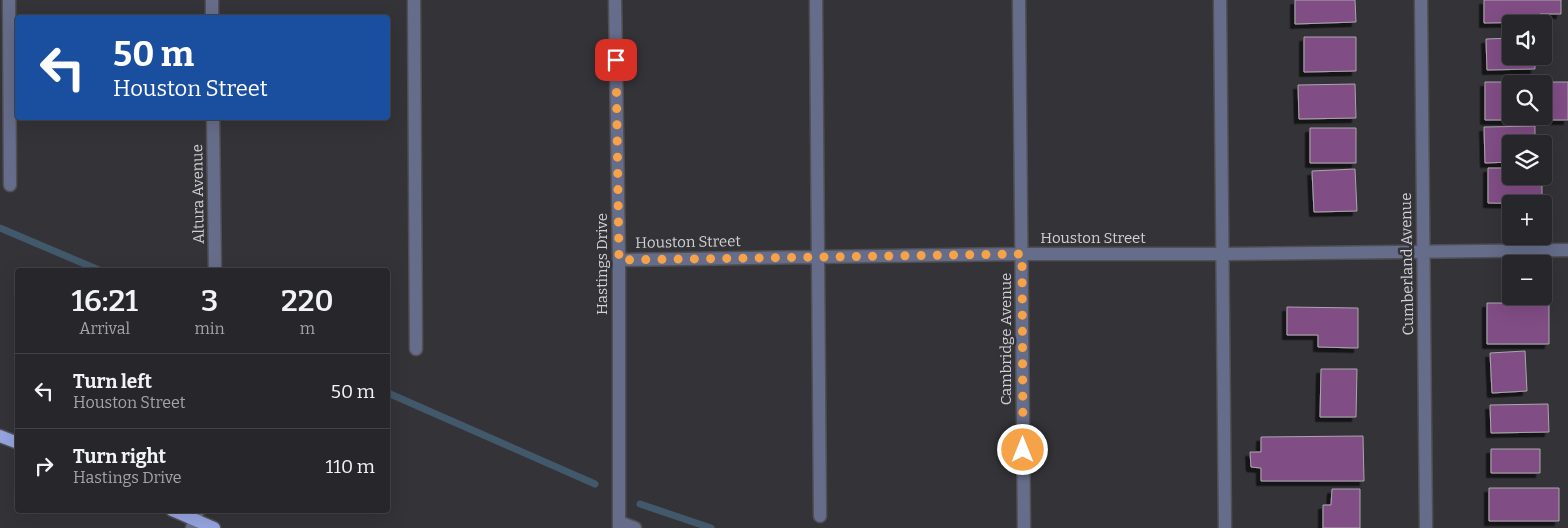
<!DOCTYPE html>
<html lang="en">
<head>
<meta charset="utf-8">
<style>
  body { margin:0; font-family:Bitter,serif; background:#2f2e32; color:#f1f3f6; height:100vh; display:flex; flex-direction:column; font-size:19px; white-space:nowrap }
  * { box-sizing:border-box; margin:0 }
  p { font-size:16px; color:#a4a5a8 }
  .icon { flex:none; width:28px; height:28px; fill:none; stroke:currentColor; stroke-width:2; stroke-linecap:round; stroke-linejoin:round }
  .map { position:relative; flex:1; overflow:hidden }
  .panel { position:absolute; left:15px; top:268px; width:375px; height:245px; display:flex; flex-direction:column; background:#27262a; border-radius:5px; box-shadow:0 5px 20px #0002,0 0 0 1px #434347 }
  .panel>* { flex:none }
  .hud { position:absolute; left:15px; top:15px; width:375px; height:105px; border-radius:5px; box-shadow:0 5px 20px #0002,0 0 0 1px #434347; background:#1a4fa0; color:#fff; overflow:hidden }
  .fabs { position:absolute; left:1502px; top:15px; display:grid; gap:10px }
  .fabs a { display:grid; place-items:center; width:50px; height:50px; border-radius:5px; background:#27262a; box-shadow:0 5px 20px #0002,0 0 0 1px #434347; font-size:25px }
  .pin { position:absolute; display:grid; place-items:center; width:42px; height:42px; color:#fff; margin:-21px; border-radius:10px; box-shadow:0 2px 8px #0006 }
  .me { position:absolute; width:55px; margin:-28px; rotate:0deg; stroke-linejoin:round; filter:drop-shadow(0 0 4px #0008) }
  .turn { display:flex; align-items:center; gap:18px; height:105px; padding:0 15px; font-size:22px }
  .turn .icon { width:65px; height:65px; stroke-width:2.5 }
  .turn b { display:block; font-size:35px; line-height:42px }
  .eta { display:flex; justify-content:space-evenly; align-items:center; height:85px; text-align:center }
  .eta b { font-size:30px; font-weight:600; line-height:35px }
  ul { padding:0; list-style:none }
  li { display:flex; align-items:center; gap:15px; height:75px; padding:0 15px; border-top:1px solid #434347 }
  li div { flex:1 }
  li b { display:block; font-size:19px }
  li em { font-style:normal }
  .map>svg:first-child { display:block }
</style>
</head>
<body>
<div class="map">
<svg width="1568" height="528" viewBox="0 0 1568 528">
  <defs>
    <filter id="shadow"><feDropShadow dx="-4.5" dy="4.5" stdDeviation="0" flood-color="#0009"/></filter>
  </defs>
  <rect width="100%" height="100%" fill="#343338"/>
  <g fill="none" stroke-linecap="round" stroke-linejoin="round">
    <!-- stream -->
    <path stroke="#42586b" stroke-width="7" d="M0,228L99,270
      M388,393L595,484
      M640,504L711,528"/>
  </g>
  <!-- building -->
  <path fill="#804e85" stroke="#aaa6ab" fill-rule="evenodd" filter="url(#shadow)" d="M1295,0H1355L1356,22L1295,24Z
    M1484,0H1561V14H1540V22L1484,23Z
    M1304,37H1356V71L1304,72Z
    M1511,38V56H1535V69L1487,70L1486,39Z
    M1485,82H1568V120H1485ZM1511,84H1544V116H1511Z
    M1355,84L1356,118L1299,119L1298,85Z
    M1535,126V144H1511V162L1485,163L1484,127Z
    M1310,128H1356V163H1310Z
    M1488,168H1511V176H1542V204L1488,203Z
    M1355,169L1357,211L1314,212L1312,171Z
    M1487,303H1549V344H1487Z
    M1287,307L1358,308V348L1318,347V335H1287Z
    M1525,351L1527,391L1492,393L1490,353Z
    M1321,369H1357L1356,417H1320Z
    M1548,404L1549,432L1491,433L1490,405Z
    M1363,436L1364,481H1261V468L1251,467L1250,452H1261V437Z
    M1491,449H1540V473H1491Z
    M1489,488H1559V521H1489Z
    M1332,489H1360V528H1323V505H1331Z"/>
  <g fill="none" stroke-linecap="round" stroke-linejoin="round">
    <!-- minor casing -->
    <g stroke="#504f54" stroke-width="15">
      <path id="minor" d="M9,0L10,185
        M212,0V18
        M414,0L416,349
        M615,0L619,260V528
        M816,0L820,516
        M1019,0L1024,528
        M1220,0L1225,528
        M1421,0L1426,528
        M213,118L215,270
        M619,260L1022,254H1223L1568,250
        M619,522L635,528
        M192,528L198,510"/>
    </g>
    <!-- major casing -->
    <g stroke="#504f54" stroke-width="15">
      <path id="major" d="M0,436L18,443
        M172,510L214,528"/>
    </g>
    <!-- minor -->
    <use href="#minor" stroke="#666d8a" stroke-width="12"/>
    <!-- major -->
    <use href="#major" stroke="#96a5e0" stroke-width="12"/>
  </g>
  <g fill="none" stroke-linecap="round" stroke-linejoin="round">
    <!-- route -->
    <path stroke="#f6a248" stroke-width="9" stroke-dasharray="0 16.2" d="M616,60L619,260L1022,254L1023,450"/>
  </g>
  <g text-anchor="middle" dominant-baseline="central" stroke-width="5" stroke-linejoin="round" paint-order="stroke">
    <!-- street labels -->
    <g font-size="15" fill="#d1d1d3" stroke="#343338">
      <text transform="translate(198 194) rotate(-91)">Altura Avenue</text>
      <text x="1093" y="238">Houston Street</text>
      <text transform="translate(688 242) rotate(-1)">Houston Street</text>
      <text transform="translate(602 264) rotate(-90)">Hastings Drive</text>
      <text transform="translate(1407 264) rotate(-91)">Cumberland Avenue</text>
      <text transform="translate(1006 339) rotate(-90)">Cambridge Avenue</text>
    </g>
  </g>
</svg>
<div class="fabs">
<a><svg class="icon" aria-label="sound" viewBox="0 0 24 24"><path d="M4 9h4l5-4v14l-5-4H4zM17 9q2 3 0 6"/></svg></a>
<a><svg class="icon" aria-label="search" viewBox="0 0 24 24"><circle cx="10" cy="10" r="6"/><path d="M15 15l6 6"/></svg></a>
<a><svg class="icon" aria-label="layers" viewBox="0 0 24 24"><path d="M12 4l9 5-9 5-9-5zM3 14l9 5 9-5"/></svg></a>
<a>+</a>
<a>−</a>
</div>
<div class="pin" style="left:616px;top:60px;background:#d93025"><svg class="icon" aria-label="arrive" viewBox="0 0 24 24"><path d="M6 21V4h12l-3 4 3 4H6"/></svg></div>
<svg class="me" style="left:1023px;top:450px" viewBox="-20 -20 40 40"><circle r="17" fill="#f6a248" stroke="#fff" stroke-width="3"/><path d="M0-11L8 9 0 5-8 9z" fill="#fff"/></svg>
<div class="hud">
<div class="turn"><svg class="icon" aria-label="left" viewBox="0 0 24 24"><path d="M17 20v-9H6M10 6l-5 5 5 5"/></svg><div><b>50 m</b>Houston Street</div></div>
</div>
<section class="panel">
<div class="eta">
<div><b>16:21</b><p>Arrival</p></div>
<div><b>3</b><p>min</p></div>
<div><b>220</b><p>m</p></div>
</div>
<ul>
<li><svg class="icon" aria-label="left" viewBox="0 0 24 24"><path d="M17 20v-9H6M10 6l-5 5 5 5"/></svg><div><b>Turn left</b><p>Houston Street</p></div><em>50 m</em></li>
<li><svg class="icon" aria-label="right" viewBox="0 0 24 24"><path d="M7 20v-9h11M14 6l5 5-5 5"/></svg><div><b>Turn right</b><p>Hastings Drive</p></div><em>110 m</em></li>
</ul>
</section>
</div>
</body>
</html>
